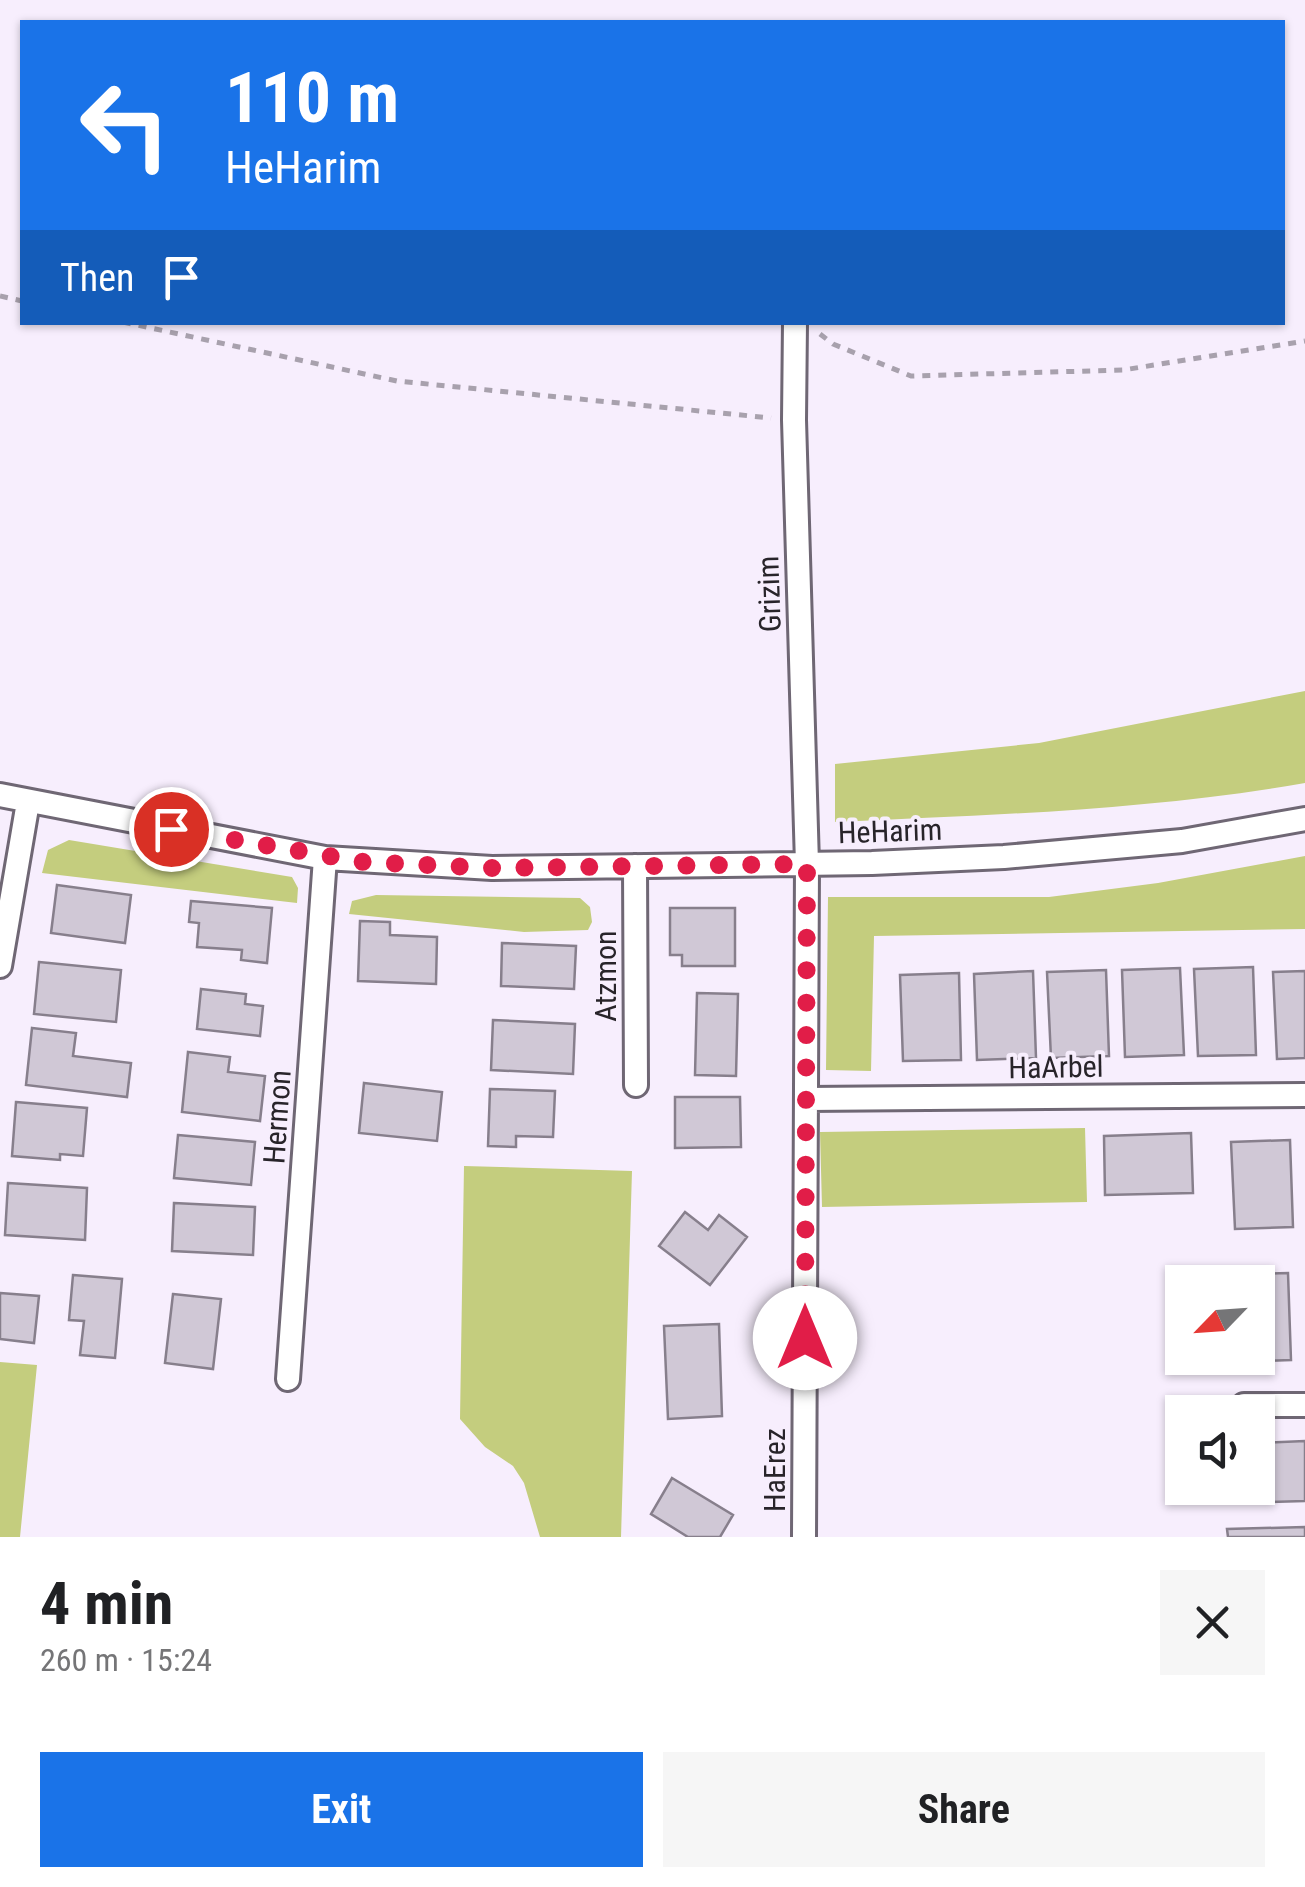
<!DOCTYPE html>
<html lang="en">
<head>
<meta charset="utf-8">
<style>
  body { margin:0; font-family:"Roboto Condensed",sans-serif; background:#f6f6f6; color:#202124; height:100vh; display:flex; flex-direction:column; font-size:38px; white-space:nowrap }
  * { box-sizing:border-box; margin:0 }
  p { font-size:32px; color:#757577 }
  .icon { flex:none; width:55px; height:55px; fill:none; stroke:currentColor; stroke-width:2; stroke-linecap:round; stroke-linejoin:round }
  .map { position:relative; height:1537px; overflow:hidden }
  .panel { display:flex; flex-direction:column; background:#fff; flex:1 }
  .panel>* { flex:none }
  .guide { position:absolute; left:20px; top:20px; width:1265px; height:305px; border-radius:0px; box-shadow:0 2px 8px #0004; background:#1a73e8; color:#fff; overflow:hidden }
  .needle { width:65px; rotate:245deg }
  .controls { position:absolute; left:1165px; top:1265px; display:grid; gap:20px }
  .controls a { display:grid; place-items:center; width:110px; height:110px; border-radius:0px; background:#fff; box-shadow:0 2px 8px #0004; font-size:50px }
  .pin { position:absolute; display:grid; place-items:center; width:85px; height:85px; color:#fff; margin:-42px; border:5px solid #fff; border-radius:50%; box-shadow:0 2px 10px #0007 }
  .me { position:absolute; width:110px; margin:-55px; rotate:0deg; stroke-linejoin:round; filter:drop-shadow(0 0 8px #0008) }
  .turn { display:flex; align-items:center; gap:35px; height:210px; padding:0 40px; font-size:45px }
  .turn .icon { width:130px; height:130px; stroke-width:2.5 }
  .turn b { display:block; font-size:70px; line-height:85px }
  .then { display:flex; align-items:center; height:95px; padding:0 40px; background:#0003; gap:20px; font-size:38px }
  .round { display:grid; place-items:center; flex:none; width:105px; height:105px; border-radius:0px; background:#f6f6f6 }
  .summary { display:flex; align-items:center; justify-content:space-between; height:170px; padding:0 40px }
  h1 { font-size:60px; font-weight:700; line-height:75px }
  .primary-button { display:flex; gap:20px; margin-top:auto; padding:20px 40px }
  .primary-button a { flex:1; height:115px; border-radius:0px; background:#1a73e8; color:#fff; font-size:40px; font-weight:700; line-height:115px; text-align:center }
  .primary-button a+a { background:#f6f6f6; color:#202124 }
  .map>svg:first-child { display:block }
</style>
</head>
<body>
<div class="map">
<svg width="1305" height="1537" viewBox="0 0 1305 1537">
  <rect width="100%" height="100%" fill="#f7eefd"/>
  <!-- green -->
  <path fill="#c4cd7e" d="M1305,691V783C1149,810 993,815 835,822V764L1039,743Z
    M69,840L292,877L298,888L297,903L42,873L48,850Z
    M1305,856V929L874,936L871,1071L826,1070L828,897H1049L1158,883Z
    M376,895L580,898L590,907L592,922L588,930L524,932L349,914L352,901Z
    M1085,1128L1087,1202L822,1207L820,1132Z
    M464,1166L632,1171L621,1537H540L524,1483L513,1466L485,1447L460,1419Z
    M0,1362L37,1365L20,1537H0Z"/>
  <!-- building -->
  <path fill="#d0c8d6" stroke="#877f8c" stroke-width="2.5" d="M57,885L131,895L125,943L51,933Z
    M191,901L272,908L267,963L241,960L242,950L197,947L199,923L189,922Z
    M670,908H735V966H682V955H670Z
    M360,921L390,922V935L437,937L436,984L358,981Z
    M502,943L576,946L574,989L501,986Z
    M39,962L121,970L116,1022L34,1014Z
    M1253,967L1256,1055L1198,1056L1194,969Z
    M1180,968L1184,1055L1125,1057L1122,970Z
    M1106,970L1109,1056L1051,1058L1047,972Z
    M1033,971L1036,1058L977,1060L974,974Z
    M1305,971V1058L1277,1059L1273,972Z
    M959,973L961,1060L903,1061L900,975Z
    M201,989L246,994L245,1004L263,1006L260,1036L197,1029Z
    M697,993L738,994L736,1076L695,1075Z
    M493,1020L575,1024L573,1074L491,1070Z
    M32,1028L76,1033L73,1056L131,1063L127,1097L26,1085Z
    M188,1052L230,1057L228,1072L265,1076L260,1121L182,1112Z
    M364,1083L442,1092L437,1141L359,1133Z
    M490,1089L555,1091L553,1137L516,1136V1147L488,1146Z
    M675,1097H740L741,1147L675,1148Z
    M16,1102L87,1108L83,1156L60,1154V1160L12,1156Z
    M1191,1133L1193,1193L1105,1195L1104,1136Z
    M178,1135L255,1142L251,1185L174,1178Z
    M1290,1140L1293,1227L1235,1229L1231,1142Z
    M8,1183L87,1188L85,1240L5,1235Z
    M174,1203L255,1207L253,1255L172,1251Z
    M685,1212L708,1230L719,1215L747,1237L710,1285L659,1246Z
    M1288,1273L1291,1360L1232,1362V1358H1258V1282H1229V1275Z
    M73,1275L122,1279L115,1358L80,1355L84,1321L69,1320Z
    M0,1293L39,1296L34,1343L0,1339Z
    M173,1294L221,1299L213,1369L165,1363Z
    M719,1324L722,1416L668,1419L664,1326Z
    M1305,1441V1501L1226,1503V1488H1258V1443Z
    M672,1478L733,1515L720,1537H688L651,1514Z
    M1305,1527V1537H1228L1227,1529Z"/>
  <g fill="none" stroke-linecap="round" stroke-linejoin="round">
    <!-- street casing -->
    <g stroke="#6f6774" stroke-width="28">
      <path id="street" d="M795,322L794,420L807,864L804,1537
        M0,795L325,858L492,868L872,863L1004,857L1182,841L1305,819
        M635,866L636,1085
        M0,966L28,802
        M807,1099L1305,1095
        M288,1379L325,858
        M1244,1405H1305"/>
    </g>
    <!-- path -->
    <path stroke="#a8a1ad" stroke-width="5" stroke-dasharray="8 8" stroke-linecap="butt" d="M0,296L22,301
      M123,322L397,381L771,418
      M820,334L833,344L911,376L1123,370L1305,341"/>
    <!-- street -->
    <use href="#street" stroke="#fff" stroke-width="22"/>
  </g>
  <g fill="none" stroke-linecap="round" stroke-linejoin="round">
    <!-- route -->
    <path stroke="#e11d48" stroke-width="18" stroke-dasharray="0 32.4" d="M171,829L364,862L492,868L807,864L805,1338"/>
  </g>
  <g text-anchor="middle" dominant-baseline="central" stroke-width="8" stroke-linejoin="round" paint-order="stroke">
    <!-- street labels -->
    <g font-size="30" fill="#28242a" stroke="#f7eefd">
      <text transform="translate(769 594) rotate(-92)">Grizim</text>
      <text transform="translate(890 831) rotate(-2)">HeHarim</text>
      <text transform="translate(605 976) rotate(-90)">Atzmon</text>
      <text transform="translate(1056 1067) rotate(-1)">HaArbel</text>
      <text transform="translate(277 1117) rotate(-86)">Hermon</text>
      <text transform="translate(774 1470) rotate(-90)">HaErez</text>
    </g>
  </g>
</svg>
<div class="controls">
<a><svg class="needle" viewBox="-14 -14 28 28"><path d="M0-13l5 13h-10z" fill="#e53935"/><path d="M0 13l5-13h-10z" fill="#757577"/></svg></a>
<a><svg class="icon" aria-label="sound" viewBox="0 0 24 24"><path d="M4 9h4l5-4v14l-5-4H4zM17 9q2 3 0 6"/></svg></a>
</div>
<div class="pin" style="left:171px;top:829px;background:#d93025"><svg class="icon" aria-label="arrive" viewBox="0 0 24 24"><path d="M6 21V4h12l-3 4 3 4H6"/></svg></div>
<svg class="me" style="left:805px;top:1338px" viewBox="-20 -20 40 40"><circle r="19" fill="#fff"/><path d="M0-13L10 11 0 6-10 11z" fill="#e11d48"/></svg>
<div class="guide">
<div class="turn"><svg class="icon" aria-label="left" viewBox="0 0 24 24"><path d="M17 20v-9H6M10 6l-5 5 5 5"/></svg><div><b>110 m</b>HeHarim</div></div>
<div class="then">Then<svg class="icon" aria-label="arrive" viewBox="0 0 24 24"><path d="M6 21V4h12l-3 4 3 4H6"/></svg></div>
</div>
</div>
<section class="panel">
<div class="summary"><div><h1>4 min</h1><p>260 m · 15:24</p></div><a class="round"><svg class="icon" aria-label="close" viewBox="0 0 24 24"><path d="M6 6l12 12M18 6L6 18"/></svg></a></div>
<div class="primary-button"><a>Exit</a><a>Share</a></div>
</section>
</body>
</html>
